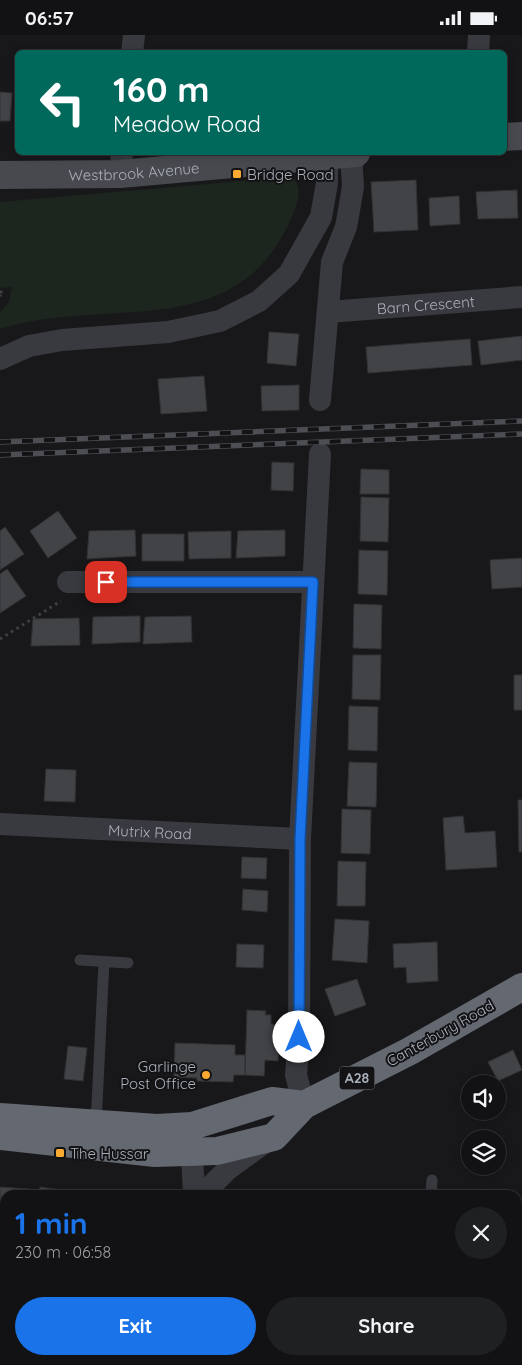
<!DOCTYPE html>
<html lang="en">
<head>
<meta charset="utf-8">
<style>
  body { margin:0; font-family:Quicksand,sans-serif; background:#1f2022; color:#f1f3f6; height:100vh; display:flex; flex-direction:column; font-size:19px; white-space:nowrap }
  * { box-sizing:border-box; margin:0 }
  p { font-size:16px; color:#9c9ea0 }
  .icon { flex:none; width:28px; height:28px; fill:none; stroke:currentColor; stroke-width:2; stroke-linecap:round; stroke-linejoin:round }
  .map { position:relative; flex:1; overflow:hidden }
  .drawer { position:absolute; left:0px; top:1155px; width:522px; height:175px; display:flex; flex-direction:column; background:#121214; border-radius:15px 15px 0 0; box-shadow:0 2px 8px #0003,0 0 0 1px #313234 }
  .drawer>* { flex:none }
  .guide { position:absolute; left:15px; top:15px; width:492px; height:105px; border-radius:8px; box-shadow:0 2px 8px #0003,0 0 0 1px #313234; background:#00695c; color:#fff; overflow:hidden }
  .tools { position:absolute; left:461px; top:1040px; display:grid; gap:10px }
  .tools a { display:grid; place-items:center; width:45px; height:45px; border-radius:50%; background:#121214; box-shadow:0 2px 8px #0003,0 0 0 1px #313234; font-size:25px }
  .pin { position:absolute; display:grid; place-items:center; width:42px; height:42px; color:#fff; margin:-21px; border-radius:10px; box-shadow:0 2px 8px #0006 }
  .me { position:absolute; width:55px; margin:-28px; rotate:0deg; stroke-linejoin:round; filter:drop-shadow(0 0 4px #0008) }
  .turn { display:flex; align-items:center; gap:18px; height:105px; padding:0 15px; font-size:22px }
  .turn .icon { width:65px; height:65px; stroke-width:2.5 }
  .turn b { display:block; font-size:35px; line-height:42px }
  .round { display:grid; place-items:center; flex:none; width:52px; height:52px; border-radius:26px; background:#1f2022 }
  .head { display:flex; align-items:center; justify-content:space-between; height:85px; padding:0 15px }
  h1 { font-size:30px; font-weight:800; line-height:38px; color:#1a73e8 }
  .cta { display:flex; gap:10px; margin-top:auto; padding:10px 15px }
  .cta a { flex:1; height:58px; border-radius:30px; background:#1a73e8; color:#fff; font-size:20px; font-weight:800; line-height:58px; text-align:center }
  .cta a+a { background:#1f2022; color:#f1f3f6 }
  .status { display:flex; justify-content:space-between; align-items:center; height:35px; padding:0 25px; background:#121214; direction:ltr }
  .status svg { height:14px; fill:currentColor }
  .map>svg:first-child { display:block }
</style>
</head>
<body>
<div class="status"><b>06:57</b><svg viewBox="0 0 49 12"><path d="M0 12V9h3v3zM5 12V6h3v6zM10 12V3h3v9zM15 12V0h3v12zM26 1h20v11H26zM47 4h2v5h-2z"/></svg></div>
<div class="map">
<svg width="522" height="1330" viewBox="0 0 522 1330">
  <rect width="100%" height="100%" fill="#18181a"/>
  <!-- green -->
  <path fill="#1d261e" d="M288,142C307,147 296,172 291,184C235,311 106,260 0,294V277L9,267L12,252L0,253V167Z"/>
  <!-- building -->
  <path fill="#424347" stroke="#323236" d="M0,57L12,58L10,86H0Z
    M416,145L418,195L374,197L371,147Z
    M517,155L518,183L478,184L476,157Z
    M459,161L460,189L430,191L429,163Z
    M269,297L299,299L296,331L267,328Z
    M522,301V325L481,330L478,306Z
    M470,304L472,330L368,338L366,312Z
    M204,341L207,376L161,379L158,344Z
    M299,350V375L262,376L261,351Z
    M272,427L294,428L293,456L271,455Z
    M361,434L389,435V459H360Z
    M361,462L389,463L388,507L360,506Z
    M58,476L77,503L48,523L30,496Z
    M5,492L24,519L0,535V496Z
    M135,495L136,521L87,524L89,496Z
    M285,495V521L236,523L238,496Z
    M231,496V523L189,524L188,497Z
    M142,499H184V526H142Z
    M359,515L388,516L387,560L358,559Z
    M522,523V552L492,554L490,525Z
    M7,534L26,561L0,578V539Z
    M354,569L382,570L381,614L353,613Z
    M140,581V607L92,609L93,582Z
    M191,581L192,607L143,609L145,582Z
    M79,583L80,610L31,611L33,584Z
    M353,620H381L380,665L352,664Z
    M514,640H522V675H514Z
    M349,671L378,672L377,716L348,715Z
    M349,727L377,728L376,772L347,771Z
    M46,734L76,735L75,767L44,766Z
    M518,765H522V817H519Z
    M342,774L371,775L370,819L341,818Z
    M463,781L465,798L495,796L497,832L446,835L443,783Z
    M242,822L267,823L266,844L241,843Z
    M338,826L366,827L365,871H337Z
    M243,854L268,856L267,877L242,875Z
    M335,884L369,886L367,928L332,925Z
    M437,907L438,946L407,948L406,932L394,933L393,909Z
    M237,909L264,910L263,933L236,932Z
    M357,944L366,970L335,981L325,954Z
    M247,975L266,976L265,980H271V989L280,990L278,1026L265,1025L264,1041L245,1040Z
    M175,1008L235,1010V1020H245V1040H234L233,1047L197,1046V1043L174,1042Z
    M68,1011L87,1013L83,1046L64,1044Z
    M513,1015L522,1035L498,1046L488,1027Z
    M0,1152L29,1154V1160H5V1177H0Z
    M40,1152L61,1155L60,1160H39Z
    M5,1243V1255L0,1248Z
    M12,1325H37V1326H12Z
    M108,1325H133L148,1327V1330H107Z"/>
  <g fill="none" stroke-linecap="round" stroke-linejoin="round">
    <!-- path -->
    <path stroke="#3f4146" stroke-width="3" stroke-dasharray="2.5 4" stroke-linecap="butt" d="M0,257H3L0,261
      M0,604L61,566"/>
    <!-- lane -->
    <path stroke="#393a3f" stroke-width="11" d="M80,925L128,928
      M96,1089L104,927
      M431,1160L432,1145"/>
    <!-- street -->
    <g stroke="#393a3f" stroke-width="22">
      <path d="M132,18L134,0"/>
      <path d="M478,18L479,0"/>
      <path d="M120,139L122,118"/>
      <path id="s1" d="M328,277L522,262"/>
      <path d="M0,324L29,311L62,305L168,297L220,286L259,266L289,239L321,182L327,148V120"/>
      <path d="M320,365L332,227L346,192L353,152L351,118"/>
      <path d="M68,547H313"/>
      <path id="s2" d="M0,789L300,804"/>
      <path d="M304,1070L296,1040L299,1002L300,804L320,419"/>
      <path d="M191,1100L194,1160"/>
      <path d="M202,1160L228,1134L264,1108"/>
      <path d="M171,1330L172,1325"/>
      <path d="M521,1330L522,1325"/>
    </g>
    <!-- secondary -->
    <g stroke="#47494f" stroke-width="28">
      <path d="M505,102L522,101"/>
      <path id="s3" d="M0,140L120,139L356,118"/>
    </g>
    <!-- highway -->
    <path stroke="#646871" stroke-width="28" d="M0,1082L157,1093L192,1091L272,1066L304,1070
      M0,1101L155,1118L217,1116L274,1102L304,1070L410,1016L522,952"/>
    <!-- rail casing -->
    <g stroke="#4c4e54" stroke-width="5.5">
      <path id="rail" d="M0,407L522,386
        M0,420L522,399"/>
    </g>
    <!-- rail -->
    <use href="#rail" stroke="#131315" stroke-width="4" stroke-dasharray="11" stroke-linecap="butt"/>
  </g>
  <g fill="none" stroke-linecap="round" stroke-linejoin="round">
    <!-- route casing -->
    <g stroke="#114b97" stroke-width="12">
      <path id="route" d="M106,547H313L300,804L299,1002"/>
    </g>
    <!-- route -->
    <use href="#route" stroke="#1a73e8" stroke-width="9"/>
  </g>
  <!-- markers -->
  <g fill="#faaa30" stroke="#131315" stroke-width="2">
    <rect x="232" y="134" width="10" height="10" rx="2.5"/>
    <circle cx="206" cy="1040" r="5"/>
    <rect x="55" y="1113" width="10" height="10" rx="2.5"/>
  </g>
  <g text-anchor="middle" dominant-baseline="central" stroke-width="4" stroke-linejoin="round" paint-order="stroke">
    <!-- shield labels -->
    <rect fill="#131315" stroke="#7d8188" stroke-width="1" x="339.5" y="1031.5" width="35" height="23" rx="4"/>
    <g font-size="14" font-weight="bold" fill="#aab0ba">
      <text x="357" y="1043">A28</text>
    </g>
    <!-- street labels -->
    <g font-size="15" fill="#aab0ba" stroke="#131315">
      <text stroke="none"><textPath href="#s3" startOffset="134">Westbrook Avenue</textPath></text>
      <text stroke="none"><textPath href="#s1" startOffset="98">Barn Crescent</textPath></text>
      <text stroke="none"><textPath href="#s2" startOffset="150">Mutrix Road</textPath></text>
      <text transform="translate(440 998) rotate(-29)">Canterbury Road</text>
    </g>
    <!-- poi labels -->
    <g font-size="15" fill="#aab0ba" stroke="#131315" text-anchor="start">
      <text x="247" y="139">Bridge Road</text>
      <text x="196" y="1031" text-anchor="end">Garlinge<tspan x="196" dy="17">Post Office</tspan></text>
      <text x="70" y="1118">The Hussar</text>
    </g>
  </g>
</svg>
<div class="tools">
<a><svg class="icon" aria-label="sound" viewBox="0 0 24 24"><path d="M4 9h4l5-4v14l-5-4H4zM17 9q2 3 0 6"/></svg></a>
<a><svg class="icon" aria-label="layers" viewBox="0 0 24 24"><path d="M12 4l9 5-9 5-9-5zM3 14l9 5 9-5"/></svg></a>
</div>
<div class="pin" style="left:106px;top:547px;background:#d93025"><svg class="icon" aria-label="arrive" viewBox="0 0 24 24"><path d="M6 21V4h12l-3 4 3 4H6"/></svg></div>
<svg class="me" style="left:299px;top:1002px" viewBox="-20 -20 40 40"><circle r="19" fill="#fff"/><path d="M0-13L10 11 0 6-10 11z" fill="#1a73e8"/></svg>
<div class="guide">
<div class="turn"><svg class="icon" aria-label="left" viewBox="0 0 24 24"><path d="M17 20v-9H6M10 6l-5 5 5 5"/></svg><div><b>160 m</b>Meadow Road</div></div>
</div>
<section class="drawer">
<div class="head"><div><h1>1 min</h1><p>230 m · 06:58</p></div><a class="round"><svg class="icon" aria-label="close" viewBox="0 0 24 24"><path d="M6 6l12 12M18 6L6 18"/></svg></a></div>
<div class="cta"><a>Exit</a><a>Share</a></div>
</section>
</div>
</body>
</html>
